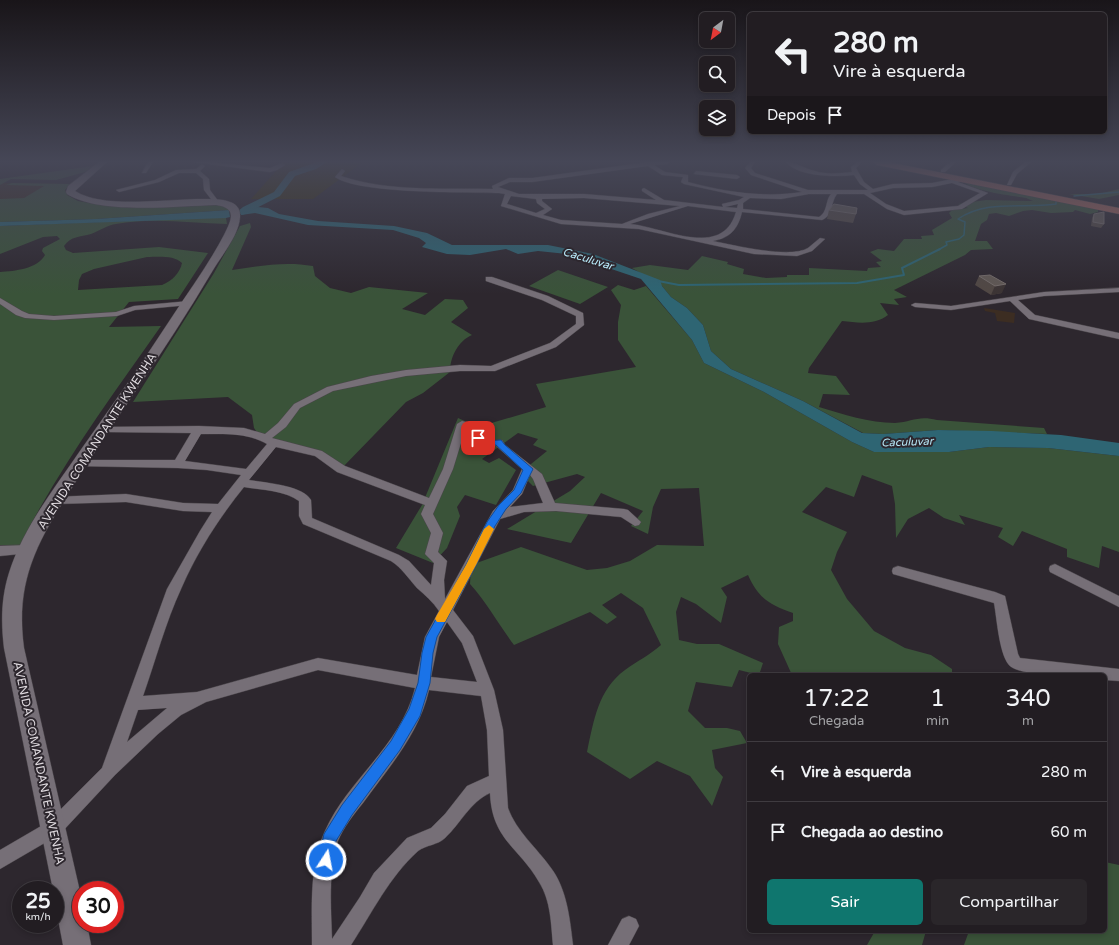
<!DOCTYPE html>
<html lang="pt">
<head>
<meta charset="utf-8">
<style>
  body { margin:0; font-family:"Varela Round",sans-serif; background:#2a262a; color:#f1f3f6; height:100vh; display:flex; flex-direction:column; font-size:15px; white-space:nowrap }
  * { box-sizing:border-box; margin:0 }
  p { font-size:13px; color:#a2a2a5 }
  .icon { flex:none; width:22px; height:22px; fill:none; stroke:currentColor; stroke-width:2; stroke-linecap:round; stroke-linejoin:round }
  .map { position:relative; flex:1; overflow:hidden }
  .drawer { position:absolute; left:747px; top:673px; width:360px; height:260px; display:flex; flex-direction:column; background:#221d22; border-radius:6px; box-shadow:0 2px 6px #0003,0 0 0 1px #3f3b40 }
  .drawer>* { flex:none }
  .hud { position:absolute; left:747px; top:12px; width:360px; height:122px; border-radius:6px; box-shadow:0 2px 6px #0003,0 0 0 1px #3f3b40; background:#221d22; color:#f1f3f6; overflow:hidden }
  .needle { width:26px; rotate:212deg }
  .controls { position:absolute; left:699px; top:12px; display:grid; gap:8px }
  .controls a { display:grid; place-items:center; width:36px; height:36px; border-radius:6px; background:#221d22; box-shadow:0 2px 6px #0003,0 0 0 1px #3f3b40; font-size:20px }
  .speed { position:absolute; left:12px; top:881px; display:flex; gap:8px; font-size:20px; font-weight:700; text-align:center }
  .speed>* { display:grid; place-content:center; width:52px; height:52px; border-radius:50%; background:#221d22; box-shadow:0 2px 6px #0003,0 0 0 1px #3f3b40; line-height:1 }
  .speed small { font-size:10px; font-weight:400 }
  .speed .limit { border:6px solid #d22; background:#fff; color:#111 }
  .pin { position:absolute; display:grid; place-items:center; width:34px; height:34px; color:#fff; margin:-17px; border-radius:8px; box-shadow:0 2px 6px #0006 }
  .me { position:absolute; width:44px; margin:-22px; rotate:11deg; stroke-linejoin:round; filter:drop-shadow(0 0 3px #0008) }
  .turn { display:flex; align-items:center; gap:14px; height:84px; padding:0 20px; font-size:18px }
  .turn .icon { width:52px; height:52px; stroke-width:2.5 }
  .turn b { display:block; font-size:28px; line-height:34px }
  .then { display:flex; align-items:center; height:38px; padding:0 20px; background:#0003; gap:8px; font-size:15px }
  .eta { display:flex; justify-content:space-evenly; align-items:center; height:68px; text-align:center }
  .eta b { font-size:24px; font-weight:600; line-height:28px }
  .cta { display:flex; gap:8px; margin-top:auto; padding:8px 20px }
  .cta a { flex:1; height:46px; border-radius:6px; background:#0f766e; color:#fff; font-size:16px; font-weight:600; line-height:46px; text-align:center }
  .cta a+a { background:#2a262a; color:#f1f3f6 }
  ul { padding:0; list-style:none }
  li { display:flex; align-items:center; gap:12px; height:60px; padding:0 20px; border-top:1px solid #3f3b40 }
  li div { flex:1 }
  li b { display:block; font-size:15px }
  li em { font-style:normal }
  .map>svg:first-child { display:block }
</style>
</head>
<body>
<div class="map">
<svg width="1119" height="945" viewBox="0 0 1119 945">
  <rect width="100%" height="100%" fill="#2d272e"/>
  <!-- education -->
  <path fill="#3c2d22" d="M0,183L70,184L65,190L69,197L24,198L0,205Z
    M984,308L1015,313L1014,323L997,321L995,313L985,311Z"/>
  <!-- green -->
  <path fill="#3a5339" fill-rule="evenodd" d="M93,166L85,172L56,180L11,179L0,185V179Z
    M963,181L1098,209V212L1090,214L1075,210L1073,212L1051,213L1032,210L1023,211L1009,216L996,213L989,214L987,220L981,224L975,241H987L993,249L971,250L965,255L894,290L907,297L894,299L899,305L880,303L888,315C875,325 859,323 842,321L809,368L808,373L836,376L850,395L823,394L819,407C843,414 869,423 895,423C912,422 918,415 937,420L1044,428L1047,434L938,430L883,434L863,433L803,401L731,369L711,351L703,325L687,308L671,297L662,286L632,268L650,265L688,270L702,256L728,262L727,264L744,269L743,274L766,278L787,277V275H809V268L867,271L868,268L881,267L876,262L882,261L870,252L878,249L894,251L904,239H922L921,236L934,235L932,230L952,218L949,213L952,210L968,208L958,204L986,200L1033,201L1026,198C1014,196 970,191 963,181Z
    M12,183L70,184L65,190L67,195L78,201L95,204L214,203L226,207L229,210L96,219L0,222V199L24,198L44,186L6,185Z
    M1119,189V195L1099,199L1069,194H1098Z
    M203,218H226L227,224C191,223 152,217 116,224C108,225 99,231 91,234C80,237 71,236 64,246L66,250L73,253L159,247L208,253L178,299L129,302L109,327L161,326C111,397 58,469 19,547H0V272C15,271 37,269 45,255L42,251L43,248L60,239L57,236L43,237L0,254V226ZM147,257C158,257 174,255 182,263C180,273 172,281 162,285L78,290L79,280L82,274L94,269Z
    M250,223L251,227L232,270C260,266 285,261 313,266L315,276L330,288L351,293L369,287L428,293L402,309L425,315L445,299L463,300L468,308L451,322L472,335C458,341 450,357 450,372L423,393L406,402L341,469L326,457L259,435L254,428L252,415L228,397L133,402L214,273L240,226Z
    M558,270L608,287L580,304L529,286Z
    M618,285L634,290L646,286L692,340L704,363L764,392L852,442L874,452H949L989,447L1048,448L1119,456V552L1102,546L1099,568L1067,557V549L1022,531L1013,546L998,537L1003,528L959,515L965,525L944,518L929,508L908,519L896,538L895,504L892,486L862,475L854,497L826,487L802,512L847,532L837,552L831,570L847,599L874,631L905,648L931,655L952,669V675H792L778,644L779,627L793,621V613C770,605 758,598 748,575L721,588L727,597L721,623L696,604L681,597L676,612L679,640L697,644H719L763,663L759,675L739,670L732,687L696,682L688,711L705,728H727L740,731L747,743L712,750L715,768L723,777L712,806L690,776L657,761L630,779L587,752C594,720 598,690 625,670C637,661 650,655 661,645L643,608L621,593L602,605L617,617L607,624L590,612L514,645C499,625 487,603 470,584L471,565L521,547L587,570L607,568L630,561L657,545L704,546L699,488L661,489L653,507L648,534L631,526L643,511L601,493L571,543L507,529L570,491L585,477L577,474L533,486L520,473L547,451L533,445L538,439L518,433L482,459L489,463L499,458L516,470L496,505L465,495L457,507L460,516L447,548L433,563L396,548L422,505L458,418L478,427L546,407L536,384L636,367L618,340V322L621,305L611,290Z
    M1105,862L1119,865V945H964L969,931H1105Z
    M875,931H926L922,945H867Z"/>
  <!-- sand -->
  <path fill="#393010" d="M284,162H363L313,199H251Z"/>
  <!-- water -->
  <path fill="#2e6573" d="M258,207L268,208L279,214L318,221L394,226L427,233L452,245H548L593,254L660,280L662,286L671,297L687,308L703,325L711,351L731,369L803,401L862,433L883,434L938,430L992,431L1061,435L1119,443V456L1048,448L989,447L949,452H874L852,442L764,392L704,363L692,340L641,279L567,254L538,251L518,254L506,249L470,255L447,254L422,247L426,243L419,238L393,230L308,225L255,213L241,215L240,210Z
    M229,210L230,217L226,218L0,226V222L96,219Z"/>
  <g fill="none" stroke-linecap="round" stroke-linejoin="round">
    <!-- stream-far1 -->
    <path stroke="#2e6573" stroke-width="1.5" d="M1074,196L1119,192
      M938,250L947,245L946,242L959,239L964,235L965,222L958,219C988,199 1022,209 1056,204V201L1059,200"/>
    <!-- stream -->
    <path stroke="#2e6573" stroke-width="2" d="M658,281L679,285L857,283L904,275L902,268L940,249"/>
    <!-- river -->
    <path fill="#2e6573" fill-rule="evenodd" d="M317,162H327L316,169L295,176L280,196L245,214L242,215L237,212L243,207L274,192L289,172Z"/>
    <!-- street casing -->
    <g stroke="#4a454a" stroke-width="1">
      <path id="street" d="M148,162H153L146,173H142Z
        M193,162H207L270,168L282,163L285,165L277,170L270,172Z
        M648,162H670L668,164L654,165L665,172L688,175V182C726,192 763,198 802,192L751,175L745,168L750,162H755L751,168L755,173L808,190H868L860,184L854,175C836,177 798,177 786,162C796,162 805,169 815,171C827,175 840,173 852,172L851,167L857,162H862L856,168L864,182L873,189L893,184L932,183L963,177L965,180L958,182L988,193L962,209L904,215L887,209L864,194H837C830,203 834,215 822,220L742,212C738,229 730,238 713,241C733,245 790,259 808,248C812,245 816,241 820,238L825,239L812,251L797,256L754,254L639,229L561,224L501,206L505,194L499,193C466,192 359,194 335,177L342,169L345,171L341,176C389,192 443,188 493,189L492,186L509,178H532ZM648,166L662,175L683,177L681,182L684,184L744,197L739,200L722,204L723,207L664,200L644,188L642,189V191L656,200L584,194H519L498,187L510,182H532ZM952,183L980,193L958,206L904,211L886,204L870,193L893,188L932,187ZM809,194H831C825,201 828,212 819,217L743,209V203L750,198L781,199ZM511,196L536,199L537,203L545,209L536,213L507,204ZM584,198L680,206L648,214L622,224L561,220L543,215L552,209L542,201V199ZM738,204L737,208L725,207ZM688,206L736,212C722,260 664,227 630,224Z
        M950,162H956L945,172H941V170Z
        M1025,162H1031L1017,174L1011,185H1007L1013,172Z
        M202,164L205,166L200,171L209,179L210,190L219,202L218,203H214L204,190L203,179L196,173H179L159,182L119,192L116,190L155,180L176,170L196,169Z
        M696,171L737,175L740,177L737,179L694,174Z
        M486,277H492L548,296L583,313L584,325L556,347L495,371H460L406,376L333,391L300,408L286,427L272,438L322,451L345,466L429,498L443,469L457,424L462,421C473,423 478,431 485,440H502L505,445L542,474L555,503L624,509L628,510L641,522L639,525L635,526L621,517L556,511L524,512L500,519L453,610L473,636L494,690L503,730L508,808C516,831 537,848 551,868C567,889 570,920 573,945H553C551,924 551,901 539,882C519,847 492,840 490,793C470,802 461,823 445,838C438,845 426,845 418,851C389,877 372,913 351,945H312C312,908 309,865 325,831C348,779 401,746 415,688L318,670L206,702L181,715L158,734L115,775L60,834L0,869V850L48,822L102,768L167,589L200,531L212,512L183,511L126,502L56,504L52,503L50,500L52,497L126,494L183,503L218,504L241,475L207,470L178,468L76,466L75,464L80,460H175L191,433L103,432L98,429L99,427L199,426L244,428L265,434L278,423L294,404L327,387L371,376L406,370L460,365L491,366L550,343L576,324V316L542,300L486,281ZM465,430L478,445H495L522,469L513,490L493,511L445,599L444,580L447,561L438,552L443,533L433,514L453,469ZM201,434C225,434 246,432 267,444L246,469L185,461ZM276,447L315,456L337,472L425,505L421,514L431,533L425,554L434,563L431,585L409,561L399,555L312,518L311,500C302,485 265,483 249,480ZM530,475L533,479L543,503L510,507L522,494ZM244,487C262,490 284,490 299,501V516L303,524L391,561C402,568 408,578 417,588C425,595 433,602 439,611L425,637L417,675L318,658L197,692L143,696C155,662 166,621 181,589C197,552 219,518 244,487ZM447,622L462,643L477,682L431,677L439,637ZM429,690L481,696L487,730L489,776L467,786L445,814L431,828L407,838L374,873L360,897L332,939C331,908 328,871 338,841C343,828 354,814 363,803C389,767 419,734 429,690ZM167,708L127,742L138,710Z
        M1119,288V292L1044,296L1018,300L1035,315L1119,333V339L1029,319L1010,301L951,310L915,307L911,305L915,303L951,306L1044,292Z
        M0,298L22,311L29,314L54,316L116,312L134,306L189,301L193,303L189,305L135,310L117,316L54,320L25,318L16,315L0,304Z
        M26,545L30,547L32,550L30,553L0,556V546Z
        M1055,564L1119,596V607L1050,572L1049,569L1050,566Z
        M898,566L995,592L1005,596L1018,654L1020,658L1119,669V681L1105,680V675C1087,675 1020,678 1009,665C999,653 997,619 994,603L893,574L892,571L893,568Z
        M629,916L636,919L639,926L629,945H608L622,919Z"/>
    </g>
    <!-- secondary casing -->
    <g stroke="#4a454a" stroke-width="1">
      <path id="secondary" d="M99,162H107L75,191C108,212 182,195 223,200C232,202 241,205 240,217C239,235 222,255 213,270C164,354 105,432 55,515C28,560 17,596 24,648L81,896V924H87L91,945H63L55,903V890H53L4,648C1,623 1,598 9,573C23,528 54,489 80,451C112,406 144,360 174,314C191,288 210,262 224,235C232,219 237,208 216,205C177,206 100,215 67,194L66,192L68,186Z"/>
    </g>
    <!-- primary casing -->
    <g stroke="#4a454a" stroke-width="1">
      <path id="primary" d="M873,162H888L1119,208V214L877,165Z"/>
    </g>
    <!-- street -->
    <use href="#street" fill="#766f77" fill-rule="evenodd"/>
    <!-- secondary -->
    <use href="#secondary" fill="#766f77" fill-rule="evenodd"/>
    <!-- primary -->
    <use href="#primary" fill="#a7655b" fill-rule="evenodd"/>
  </g>
  <!-- wall -->
  <path fill="#514844" d="M829,210L856,214L853,223L827,219Z
    M1094,214L1104,224L1101,228L1091,226L1092,218Z
    M990,275L1002,293L991,295L975,285L979,276Z"/>
  <!-- shaded-wall -->
  <path fill="#3c3434" d="M1006,284L1002,293L991,295L995,286Z"/>
  <!-- building -->
  <path fill="#605854" stroke="#746c6a" d="M834,204L857,208L856,214L829,210Z
    M1104,212V224L1093,222L1094,214Z
    M990,275L1006,284L995,286L979,276Z"/>
  <!-- sky -->
  <linearGradient id="sky" x2="0" y2="1"><stop stop-color="#191519"/><stop offset="0.55" stop-color="#464757"/><stop offset="1" stop-color="#464757" stop-opacity="0"/></linearGradient>
  <rect width="1119" height="294" fill="url(#sky)"/>
  <!-- route -->
  <path fill="#1a73e8" stroke="#114b97" d="M478,436L486,441L501,440L505,445L533,469L521,493L506,509L495,526L476,565L437,637L433,653L430,683L420,716L400,750L352,815L336,841L331,866L326,868L320,866L318,860L324,834L342,805L391,741L409,709L418,683L422,653L426,637L466,565L487,522L499,505L514,490L523,470L496,445L481,446L474,438Z"/>
  <!-- slow -->
  <path fill="#f59e0b" d="M489,525L494,529L476,565L445,622H437L435,619L437,615L466,565L484,529Z"/>
  <g text-anchor="middle" dominant-baseline="central" stroke-width="4" stroke-linejoin="round" paint-order="stroke">
    <!-- far-water labels -->
    <g font-size="11" font-style="italic" fill="#b7e9f8" stroke="#2d272e">
      <text transform="translate(588 259) rotate(17)">Caculuvar</text>
      <text transform="translate(907 442) rotate(-2)">Caculuvar</text>
    </g>
    <!-- street labels -->
    <g font-size="12" fill="#dfdadf" stroke="#2d272e">
      <text transform="translate(97 441) rotate(-57)">AVENIDA COMANDANTE KWENHA</text>
      <text transform="translate(39 763) rotate(78)">AVENIDA COMANDANTE KWENHA</text>
    </g>
  </g>
</svg>
<div class="controls">
<a><svg class="needle" viewBox="-14 -14 28 28"><path d="M0-13l5 13h-10z" fill="#e53935"/><path d="M0 13l5-13h-10z" fill="#a2a2a5"/></svg></a>
<a><svg class="icon" aria-label="search" viewBox="0 0 24 24"><circle cx="10" cy="10" r="6"/><path d="M15 15l6 6"/></svg></a>
<a><svg class="icon" aria-label="layers" viewBox="0 0 24 24"><path d="M12 4l9 5-9 5-9-5zM3 14l9 5 9-5"/></svg></a>
</div>
<div class="speed"><div>25<small>km/h</small></div><div class="limit">30</div></div>
<div class="pin" style="left:478px;top:438px;background:#d93025"><svg class="icon" aria-label="arrive" viewBox="0 0 24 24"><path d="M6 21V4h12l-3 4 3 4H6"/></svg></div>
<svg class="me" style="left:326px;top:860px" viewBox="-20 -20 40 40"><circle r="17" fill="#1a73e8" stroke="#fff" stroke-width="3"/><path d="M0-11L8 9 0 5-8 9z" fill="#fff"/></svg>
<div class="hud">
<div class="turn"><svg class="icon" aria-label="left" viewBox="0 0 24 24"><path d="M17 20v-9H6M10 6l-5 5 5 5"/></svg><div><b>280 m</b>Vire à esquerda</div></div>
<div class="then">Depois<svg class="icon" aria-label="arrive" viewBox="0 0 24 24"><path d="M6 21V4h12l-3 4 3 4H6"/></svg></div>
</div>
<section class="drawer">
<div class="eta">
<div><b>17:22</b><p>Chegada</p></div>
<div><b>1</b><p>min</p></div>
<div><b>340</b><p>m</p></div>
</div>
<ul>
<li><svg class="icon" aria-label="left" viewBox="0 0 24 24"><path d="M17 20v-9H6M10 6l-5 5 5 5"/></svg><div><b>Vire à esquerda</b></div><em>280 m</em></li>
<li><svg class="icon" aria-label="arrive" viewBox="0 0 24 24"><path d="M6 21V4h12l-3 4 3 4H6"/></svg><div><b>Chegada ao destino</b></div><em>60 m</em></li>
</ul>
<div class="cta"><a>Sair</a><a>Compartilhar</a></div>
</section>
</div>
</body>
</html>
